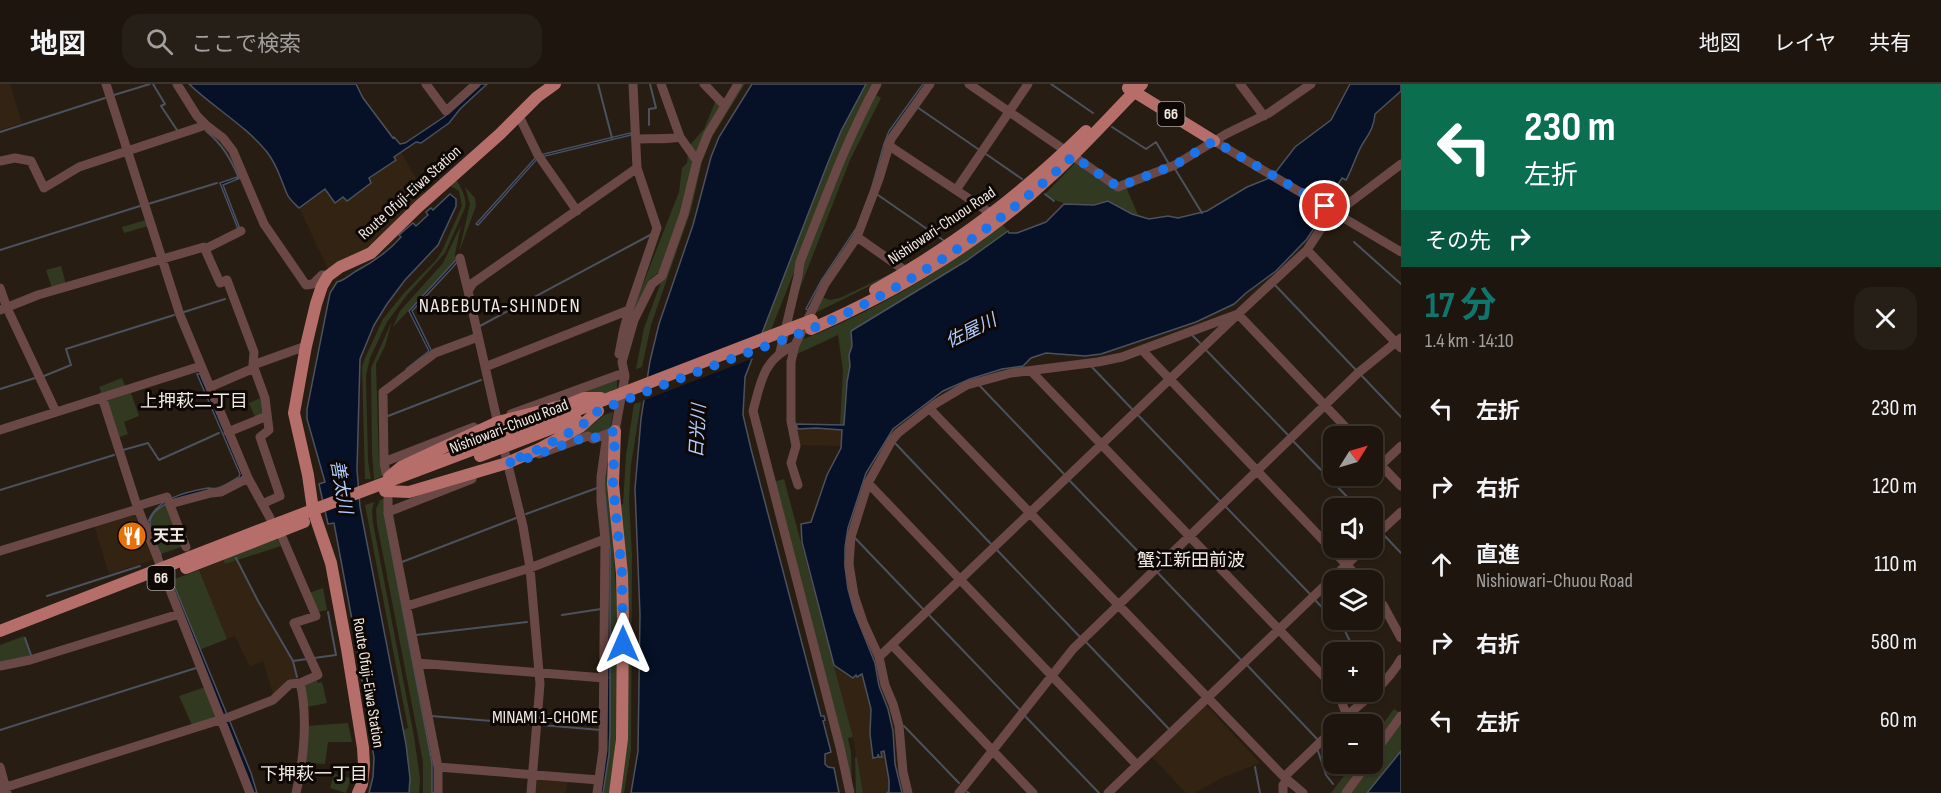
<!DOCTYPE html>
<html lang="ja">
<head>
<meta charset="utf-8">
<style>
  body { margin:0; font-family:"Sofia Sans Condensed","Noto Sans JP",sans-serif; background:#261f17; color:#f1f3f6; height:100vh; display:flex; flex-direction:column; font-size:22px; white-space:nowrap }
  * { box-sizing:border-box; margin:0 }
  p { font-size:20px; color:#a19f9e }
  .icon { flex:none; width:33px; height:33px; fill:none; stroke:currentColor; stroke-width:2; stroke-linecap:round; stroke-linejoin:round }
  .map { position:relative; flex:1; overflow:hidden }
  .details { display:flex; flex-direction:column; background:#1e160e; width:540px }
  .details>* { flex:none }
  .banner { background:#0b6e4f; color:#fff; overflow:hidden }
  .needle { width:39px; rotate:53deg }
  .tools { position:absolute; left:1323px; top:342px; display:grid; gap:12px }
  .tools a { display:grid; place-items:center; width:60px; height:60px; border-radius:12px; background:#1e160e; box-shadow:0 2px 4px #0004,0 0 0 2px #3c352e; font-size:30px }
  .pin { position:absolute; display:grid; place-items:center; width:51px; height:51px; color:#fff; margin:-26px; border:3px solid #fff; border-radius:50%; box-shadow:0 2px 6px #0007 }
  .me { position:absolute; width:66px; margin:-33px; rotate:0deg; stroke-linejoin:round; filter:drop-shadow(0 0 4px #0008) }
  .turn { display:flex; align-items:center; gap:21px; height:126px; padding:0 24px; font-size:27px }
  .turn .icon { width:78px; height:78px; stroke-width:2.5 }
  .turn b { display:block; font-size:42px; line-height:51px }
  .then { display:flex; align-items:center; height:57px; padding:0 24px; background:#0003; gap:12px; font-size:22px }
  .round { display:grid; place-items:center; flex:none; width:63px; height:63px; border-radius:18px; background:#261f17 }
  .headline { display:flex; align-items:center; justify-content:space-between; height:102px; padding:0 24px }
  h1 { font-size:36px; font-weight:700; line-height:45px; color:#0f766e }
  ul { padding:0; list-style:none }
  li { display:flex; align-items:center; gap:18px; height:78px; padding:0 24px }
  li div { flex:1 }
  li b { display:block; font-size:22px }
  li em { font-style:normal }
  header { display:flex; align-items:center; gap:36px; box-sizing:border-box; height:84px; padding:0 30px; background:#1e160e; border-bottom:2px solid #3c352e }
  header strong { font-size:28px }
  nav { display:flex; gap:33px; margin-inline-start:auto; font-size:21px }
  .search { width:420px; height:54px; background:#261f17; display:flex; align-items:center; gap:15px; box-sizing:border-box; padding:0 21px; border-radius:18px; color:#a19f9e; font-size:22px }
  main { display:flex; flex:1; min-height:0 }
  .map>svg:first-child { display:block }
</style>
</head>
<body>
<header>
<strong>地図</strong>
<div class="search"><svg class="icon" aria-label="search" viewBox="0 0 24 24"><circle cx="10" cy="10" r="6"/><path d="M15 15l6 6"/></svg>ここで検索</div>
<nav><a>地図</a><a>レイヤ</a><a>共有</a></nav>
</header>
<main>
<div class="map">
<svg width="1401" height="709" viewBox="0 0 1401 709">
  <rect width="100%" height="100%" fill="#281d12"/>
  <!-- built -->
  <path fill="#332313" d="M0,0H10L22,39L0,46Z
    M401,68L425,110L369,164L328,185L299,124L325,105L343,112L346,116L371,98L368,95L396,76L394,73Z
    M815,344L842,346L841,362L798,361L797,345Z
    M135,428L153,476L109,490L94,441Z
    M223,475H236L257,517L292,577L298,597L274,613L263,577L250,583L235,552L227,555L199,486Z
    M834,581L853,592L856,591L857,593L862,590L871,625L870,650L873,674L877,669L884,667L889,696V707L887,709H863L854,659Z
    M1202,622H1207L1260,679L1222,694L1194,709H1186L1151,672Z
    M537,694L568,695L566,709H535Z"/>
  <!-- green -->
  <path fill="#313921" d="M740,0H745L712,53L702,78L691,126L651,241L642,283L636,285L644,244L687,128L709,51Z
    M866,0H875L835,85L771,246L760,250L841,47Z
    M874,10L881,14L850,76L793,222L804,174Z
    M716,16L722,22L697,71L689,62L704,45Z
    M688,68L695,76L682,132L662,186L650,195L633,235L624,251L634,218H636L679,108L682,84L687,79Z
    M1076,78L1126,103L1138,131L1132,130L1108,117C1085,123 1065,124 1045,110Z
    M453,97H457C462,106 467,114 465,124L445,169L407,211L387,238L370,274L366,292L368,377L371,395H365L362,283L365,274L383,235L404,209L436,176L442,167L462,122L459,107L449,101Z
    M465,103L475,114L476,122L459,168L470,120Z
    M146,136L148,142L124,149L122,143Z
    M461,141L455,170L456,176L393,243L400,227L443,179Z
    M1003,141L1008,147L966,177L852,247C852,265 850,283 847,298C844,312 845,328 844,341H840L843,287L838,251L795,271L799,257C872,229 940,188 1003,141Z
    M61,182L66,200L52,204L46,186Z
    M898,186L878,198L813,230L821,213L830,216L840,214Z
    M392,237L385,262L376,280L379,379L382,380L384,391L374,396L372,369L371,284Z
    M122,294L125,302L102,310L99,303Z
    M617,295V305L607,309L587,311L525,328Z
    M131,309L139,332L124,338L128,350L117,354L106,317Z
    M263,313L266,328L255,333L249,319Z
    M641,318L631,381L629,416L632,471L631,666L624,709H619V421L623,420L626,371L634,320Z
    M613,328L610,345L544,366L592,341L604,331Z
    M607,378C608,411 612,442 614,475C619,549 622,636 609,709H603L609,670L610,645V465L605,410Z
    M784,395L853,653L848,654L851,668L852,706L773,398Z
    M386,414L384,428L432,679V709H423V678L377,440L376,425L380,416Z
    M374,418L372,427L373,439L414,652L420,695L419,709H409L410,694L403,646L408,644L365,421Z
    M167,420L184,462L161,470L150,439L156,426Z
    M277,455L281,462L225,480L223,475Z
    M199,486L227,555L199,566L172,496Z
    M323,504L327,526L317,528L309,509Z
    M24,552L31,573L0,578V561Z
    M316,593L318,599L322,598L327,619L307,623L303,599Z
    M205,603L218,633L192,641L179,612Z
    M1394,625L1400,629L1373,669V653Z
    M1401,635V667L1367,709H1349L1370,680H1372L1373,675Z
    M348,639L352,658H328L325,680L306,679L305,642Z
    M855,673H857L863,709H856Z
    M1353,680H1365L1343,709H1331Z
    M334,690L351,694L346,709L330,704Z"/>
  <!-- water -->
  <path fill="#061026" stroke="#4c515e" stroke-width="1.5" d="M189,0H356L363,14L393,54L394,53L400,60L405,59L444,33L481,0H487L460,25L449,39L421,59L416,58L394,73L396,76L369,94L371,99L347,117L343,113L335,119L325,105L299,124C295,120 289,115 287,110C280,94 278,82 267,68C245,41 214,24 189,0Z
    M752,0H866L841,47L827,81L745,293L743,331L751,365L821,632H824L825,636L823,637L831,668L825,670V680L828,683L834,684L839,709H631L638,667L640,530L635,405L641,335L650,277L659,240L693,141L711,73L719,53Z
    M923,0H926L891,48L873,107L858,144L808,226L806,225L821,197L857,143L871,106L884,60L889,47Z
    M1350,0H1401V7L1375,30C1374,41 1371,47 1365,56C1357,67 1353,84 1346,96L1342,94L1317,133L1320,135L1307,155L1276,187L1246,209L1234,220L1196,238L1101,270L1085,272L1046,269L1031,274L1023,282L1002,285L970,295L943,307L893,345L866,389L848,444L845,463V483L848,505L854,527L875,579L879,602L888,625L893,647L895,680L902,709H887L889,707V696L884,667L881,668L882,673H879L878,670V673L873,674L870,650L871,625L862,590L857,593L856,591L853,594L834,581L802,458L801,440L811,438L827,391L841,364L842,346L816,344L798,345L796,340L844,341L847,298L850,282L849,271L852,262L851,247L966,177L1008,147L1009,149H1017L1046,138L1064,120L1094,121L1108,117L1132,130L1149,135L1168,132L1178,134L1207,127L1247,103L1272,93L1295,63L1331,36Z
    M630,49L631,51L541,73L540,71Z
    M537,72L538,74L478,141L476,140Z
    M240,92V94L223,101L240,145H238L220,99Z
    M450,110L456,115V122L438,161L405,196L387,220L374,241L360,275L357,386L360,423L406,660L410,694L409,709H369L373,693L374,674L356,557L334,439L328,440L319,400L325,398L307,335V325L330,209L337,198C347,195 350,190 358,186C375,177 388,168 401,153L399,151L413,139L416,142L428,131L426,128L431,124L433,126Z
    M456,176L458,177L452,184L412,227L432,268L406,285L429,267L409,227Z
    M197,290H200L243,391L242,394C234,398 225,404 217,406C199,410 150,416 150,440C150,450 158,462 161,471L159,472L148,438C156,415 185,408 208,404C211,404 215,405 218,404C225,402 233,396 239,393L240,390Z
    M605,410L610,465V645L609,670L603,709H600Z
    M384,428L435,682V709H432V679Z
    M173,499L251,689L257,709H253L171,500Z
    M1401,667V709H1367Z"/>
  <!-- pier -->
  <path fill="#281d12" d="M764,249L754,274L642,317L645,294Z"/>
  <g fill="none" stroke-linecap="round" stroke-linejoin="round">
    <!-- stream -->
    <path stroke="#4c515e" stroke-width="2" d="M153,0L165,20L161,22L177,46
      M598,0L612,54
      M1051,0L1093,29
      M114,11L150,0
      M917,23L978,65
      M649,41V25L656,24L650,0
      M1112,43L1146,65L1156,58L1169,80
      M206,47C223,61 230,74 239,94L237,95
      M0,48L105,14
      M986,70L1022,95
      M1175,85L1202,129
      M1045,110L1054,117
      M878,111L943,156
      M148,120L217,99
      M1354,158L1401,200
      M0,166L140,122
      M1274,200L1356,286
      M184,228L225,215
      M480,242L652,150
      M1192,251L1200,259
      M1206,266L1288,351
      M1091,282L1132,325
      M44,292L71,281L66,265L174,231
      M1362,292L1401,333
      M979,301L1064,390
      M0,305L35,294
      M1138,331L1220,417
      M388,332L481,296
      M1293,357L1358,424
      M894,358L991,460
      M123,366L148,359L159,376L219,349
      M1069,396L1152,482
      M0,406L114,371
      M1225,422L1310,510
      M526,430L597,404
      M1372,440L1377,445
      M1382,449L1401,469
      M855,454L923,525
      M997,466L1080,553
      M236,474L258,517L293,577L297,593
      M402,478L516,434
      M1157,488L1241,576
      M47,512L140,482
      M1314,515L1345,547L1355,568
      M562,531L601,525
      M929,531L1020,626
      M416,551L527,538
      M25,554L31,571
      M1086,558L1169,645
      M314,574L336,571L328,528
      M293,577L307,575
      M1246,580L1318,656
      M1024,631L1099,709
      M431,632L530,640
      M541,641L601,646
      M904,642L959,699
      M0,646L196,584
      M1317,664L1326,691L1333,700
      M1255,683L1260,709
      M967,708L969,709"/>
    <!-- minor -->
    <path stroke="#6a4845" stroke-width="9" d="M106,0L180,231L248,394L270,434
      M177,0L197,32L206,41
      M426,0L446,27L476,0
      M661,0L680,53L697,77
      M704,0L725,22
      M969,0L1066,67
      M1240,0L1264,32
      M519,32L538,71L577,127
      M637,55C651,54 666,56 680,53
      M1214,57L1401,168
      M888,61L992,130
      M1073,72L1118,103L1175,81L1226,50L1269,29L1311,0
      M0,77L15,74L31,77L44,104L79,83L206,41L223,54L233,67L264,140L306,201L313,200L322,191L328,192
      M956,106L1028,0
      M1336,129L1401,80
      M857,153L907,188
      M205,165L241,147
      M1307,166L1401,264
      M460,174L468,207
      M0,204L7,224L56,328
      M0,226L38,211L204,163L220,199L227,196L254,268L253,281L265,314L269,346L260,353L280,412L262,420
      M1238,230L1354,352
      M795,261C763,275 761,297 753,327L840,663L850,709
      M1142,266L1361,496
      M780,268L798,192L800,178C824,118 846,57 877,0
      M619,270L623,249L629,226L657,144L637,84L633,0
      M253,281L306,262
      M485,283L629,226
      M1031,287L1334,603
      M210,303L254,284
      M102,313L137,422L250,709
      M930,325L1284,693L1303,709
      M511,330L618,291L625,292
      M0,346L201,282
      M228,348L267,332
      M500,349L468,207L473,199L637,84
      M505,369L523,442L530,484L540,600L531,709
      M539,370L588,352L593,355L615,347L625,292L622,278L634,236L652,200L662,192L684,130L697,77L708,50L738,0
      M1372,372L1401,402
      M384,378L474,343
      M1381,381L1401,362
      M386,389L384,378L383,308L435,269L478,253
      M868,399L1137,681
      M798,401L791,379L796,362L791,337V278L795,261L825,200L857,153L879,95L891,55L930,0
      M388,414V428
      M170,420L211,409L221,408L248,394
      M137,422L167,413L186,463
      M1372,455L1401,428
      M0,467L138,425
      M1372,509L1383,521L1401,554
      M407,522L530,484L605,455
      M892,561L1033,709
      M879,573L1238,230L1307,166L1333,126
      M417,579L604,594
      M0,582L30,576L179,530
      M1338,608L1347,632
      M1338,640C1360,619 1386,602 1401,575
      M1372,672L1401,632
      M0,683L7,709
      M438,683L599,696
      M1284,693L1334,645
      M0,705L229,633L273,616L290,600L300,599L318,591L294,539L316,532L282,453
      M296,709C304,677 308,630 300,599
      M438,709V683L388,428L472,395
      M597,709L603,666L605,455L601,417V393L607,350
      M908,709L903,688L899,642L893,620L885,601L879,573L863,538L854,511L849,480L851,453L868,399L892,356L898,349L935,320L967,301L1011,289L1098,278L1122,273L1238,230
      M959,709L1073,565L1358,289L1401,254
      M1108,709L1364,464
      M1283,709V701L1287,696
      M1346,709L1367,680"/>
    <!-- major -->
    <path stroke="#b56e6a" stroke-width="12" d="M1128,4L1214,57
      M875,206C956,160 1020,112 1086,47
      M811,245C898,207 980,159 1049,94C1082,64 1111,31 1142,0
      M480,372L576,335
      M389,393L401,383L498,338L569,320L584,314H601
      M385,407L409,408L507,379L539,365L580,343L598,327
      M186,484L304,438
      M0,547L265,444L612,313
      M358,709L362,700L364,681L363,664L347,565L331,479L313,426L308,391L294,329L306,262L316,220L322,202L328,192L340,183L371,169L418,123L500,50L537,13L555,0
      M615,709L622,655L623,536L622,490L613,400L615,347"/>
    <!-- major-bridge -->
    <path stroke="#b56e6a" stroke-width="12" d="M612,313L812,236"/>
  </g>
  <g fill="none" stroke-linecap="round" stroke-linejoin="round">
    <!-- route -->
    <path stroke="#1a73e8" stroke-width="10" stroke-dasharray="0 18" d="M623,560L622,490L613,400L615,347L594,354L588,352L522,376L507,379L539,365L580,343L598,327C647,307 697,288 747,269C783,256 819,243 853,226C934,186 1007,134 1073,72L1118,103L1175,81L1214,57L1325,122"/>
  </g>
  <!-- icons -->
  <defs>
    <g id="restaurant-disc" transform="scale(1.5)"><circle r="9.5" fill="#e8710a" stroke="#0d0805"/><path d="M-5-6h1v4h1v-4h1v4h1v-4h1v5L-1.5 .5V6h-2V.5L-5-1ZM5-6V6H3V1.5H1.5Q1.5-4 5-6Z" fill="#fff"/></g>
  </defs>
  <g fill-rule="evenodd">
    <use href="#restaurant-disc" x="132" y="452"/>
  </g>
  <g text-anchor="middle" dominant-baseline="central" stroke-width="6" stroke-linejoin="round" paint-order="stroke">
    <!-- shield labels -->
    <g fill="#0d0805" stroke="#ada6a0" stroke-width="1.5">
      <rect x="1157.5" y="18" width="27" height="24" rx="4.5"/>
      <rect x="147.5" y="482" width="27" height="24" rx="4.5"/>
    </g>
    <g font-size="15" font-weight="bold" fill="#f1eae2">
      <text x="1171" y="30">66</text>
      <text x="161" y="494">66</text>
    </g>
    <!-- street labels -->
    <g font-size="16" fill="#f1eae2" stroke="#0d0805">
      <text transform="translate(410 109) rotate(-42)">Route Ofuji-Eiwa Station</text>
      <text transform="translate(942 142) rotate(-34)">Nishiowari-Chuou Road</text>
      <text transform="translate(509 343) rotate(-21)">Nishiowari-Chuou Road</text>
      <text transform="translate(368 599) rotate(81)">Route Ofuji-Eiwa Station</text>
    </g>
    <!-- poi labels -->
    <g font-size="16" font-weight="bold" fill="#f1eae2" stroke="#0d0805" text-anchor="start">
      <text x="153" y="452">天王</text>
    </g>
    <!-- water labels -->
    <g font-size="18" font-style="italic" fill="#b0ccfe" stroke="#0d0805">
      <text transform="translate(971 247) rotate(-26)">佐屋川</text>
      <text transform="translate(698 347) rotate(-87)">日光川</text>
      <text transform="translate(341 403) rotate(80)">善太川</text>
    </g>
    <!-- neighbourhood labels -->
    <g font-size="18" fill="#f1eae2" stroke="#0d0805">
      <text x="194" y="317">上押萩二丁目</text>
      <text x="1191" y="476">蟹江新田前波</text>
      <text x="545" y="633">MINAMI 1-CHOME</text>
      <text x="314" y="690">下押萩一丁目</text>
    </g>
    <!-- quarter labels -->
    <g font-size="20" letter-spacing="1.5" fill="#f1eae2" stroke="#0d0805">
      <text x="500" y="222">NABEBUTA-SHINDEN</text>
    </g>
  </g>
</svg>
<div class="tools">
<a><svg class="needle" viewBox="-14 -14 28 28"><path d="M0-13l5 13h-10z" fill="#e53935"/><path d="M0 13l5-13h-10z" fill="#a19f9e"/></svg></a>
<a><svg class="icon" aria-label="sound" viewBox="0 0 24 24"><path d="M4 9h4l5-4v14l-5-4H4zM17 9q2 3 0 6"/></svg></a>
<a><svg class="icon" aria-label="layers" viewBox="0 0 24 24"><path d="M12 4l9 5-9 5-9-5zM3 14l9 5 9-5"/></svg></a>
<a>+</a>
<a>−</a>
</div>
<div class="pin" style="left:1325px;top:122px;background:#d93025"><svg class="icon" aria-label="arrive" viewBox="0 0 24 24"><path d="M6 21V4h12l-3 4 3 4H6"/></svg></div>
<svg class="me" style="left:623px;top:560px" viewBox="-20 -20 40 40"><path d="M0-17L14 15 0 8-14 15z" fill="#1a73e8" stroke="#fff" stroke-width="4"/></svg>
</div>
<section class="details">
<div class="banner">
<div class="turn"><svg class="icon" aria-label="left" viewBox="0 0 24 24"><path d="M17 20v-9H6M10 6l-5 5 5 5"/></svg><div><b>230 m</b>左折</div></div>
<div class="then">その先<svg class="icon" aria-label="right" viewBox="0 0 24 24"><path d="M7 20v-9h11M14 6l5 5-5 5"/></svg></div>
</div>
<div class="headline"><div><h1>17 分</h1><p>1.4 km · 14:10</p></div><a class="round"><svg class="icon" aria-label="close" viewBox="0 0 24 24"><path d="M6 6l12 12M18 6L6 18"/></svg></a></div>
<ul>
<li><svg class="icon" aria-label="left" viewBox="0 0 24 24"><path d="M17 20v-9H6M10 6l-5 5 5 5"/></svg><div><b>左折</b></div><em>230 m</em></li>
<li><svg class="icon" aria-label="right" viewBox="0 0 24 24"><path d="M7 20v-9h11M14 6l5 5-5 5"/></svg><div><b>右折</b></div><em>120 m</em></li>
<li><svg class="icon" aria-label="ahead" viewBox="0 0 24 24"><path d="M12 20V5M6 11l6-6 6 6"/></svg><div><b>直進</b><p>Nishiowari-Chuou Road</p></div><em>110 m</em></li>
<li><svg class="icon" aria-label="right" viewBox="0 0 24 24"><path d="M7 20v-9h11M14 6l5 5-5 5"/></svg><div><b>右折</b></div><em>580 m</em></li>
<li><svg class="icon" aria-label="left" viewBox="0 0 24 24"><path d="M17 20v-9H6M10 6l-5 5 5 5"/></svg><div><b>左折</b></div><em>60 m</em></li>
</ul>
</section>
</main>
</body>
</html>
